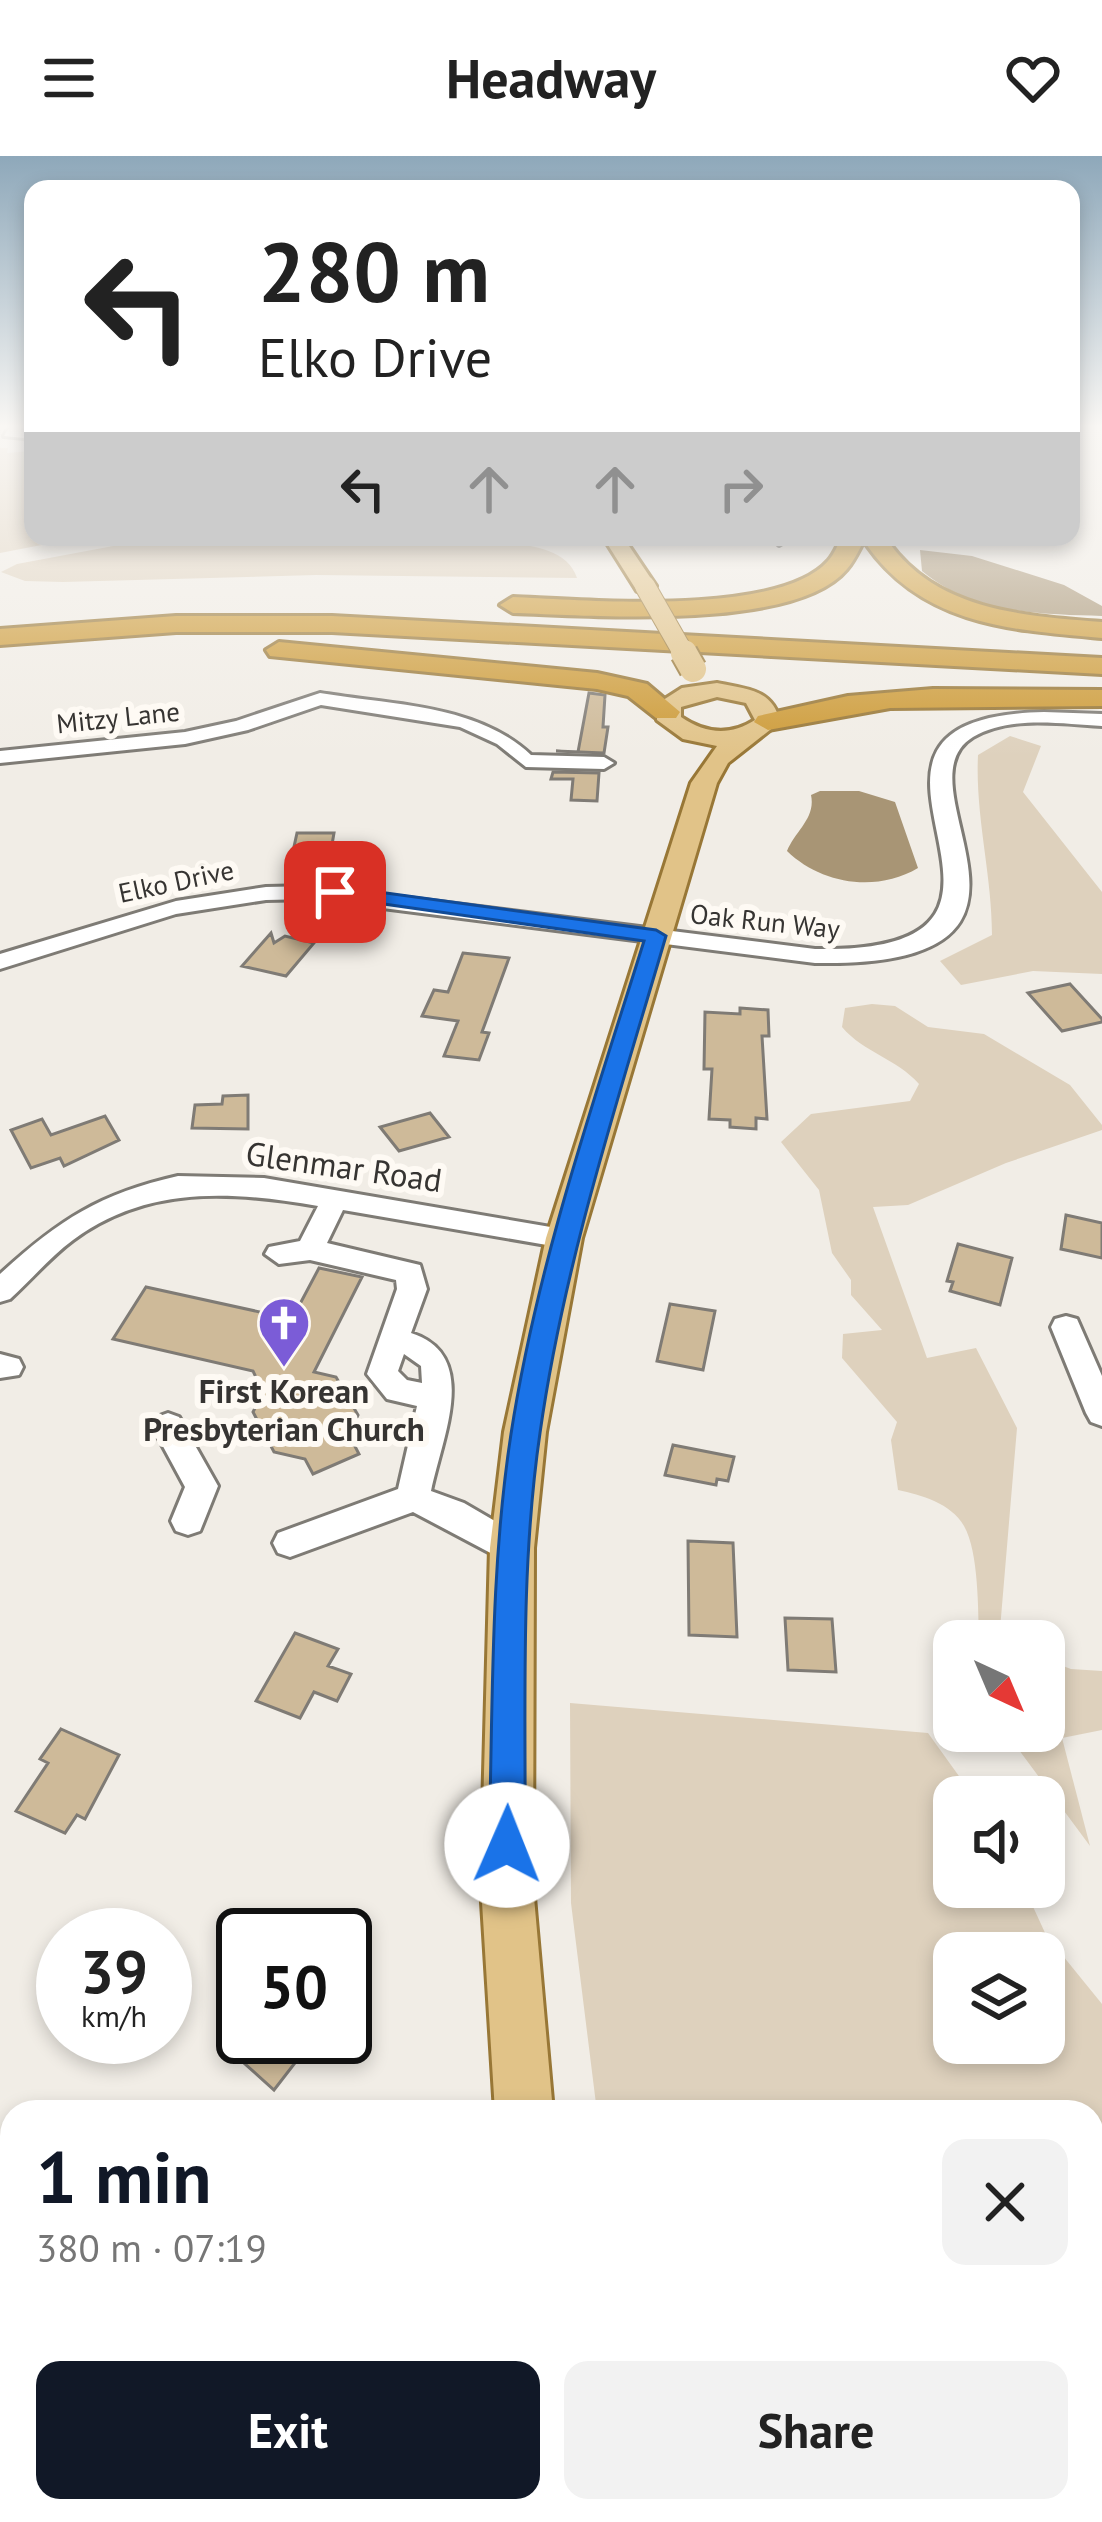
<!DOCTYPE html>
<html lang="en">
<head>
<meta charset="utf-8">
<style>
  body { margin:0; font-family:"PT Sans",sans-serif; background:#f2f2f2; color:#222; height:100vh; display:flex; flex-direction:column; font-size:45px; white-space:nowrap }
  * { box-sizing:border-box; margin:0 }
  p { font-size:39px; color:#767676 }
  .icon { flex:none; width:66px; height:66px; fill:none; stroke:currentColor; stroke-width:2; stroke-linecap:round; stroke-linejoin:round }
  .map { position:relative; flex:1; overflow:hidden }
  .sheet { position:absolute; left:0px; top:1944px; width:1104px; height:423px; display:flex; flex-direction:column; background:#fff; border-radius:36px 36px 0 0; box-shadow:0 6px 18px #0003 }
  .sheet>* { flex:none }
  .hud { position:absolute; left:24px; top:24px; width:1056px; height:366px; border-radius:24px; box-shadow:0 6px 18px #0003; background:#fff; color:#222; overflow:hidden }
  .needle { width:78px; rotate:136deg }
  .buttons { position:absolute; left:933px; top:1464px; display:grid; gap:24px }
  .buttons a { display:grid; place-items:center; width:132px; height:132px; border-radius:24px; background:#fff; box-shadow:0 6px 18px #0003; font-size:60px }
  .speed { position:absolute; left:36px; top:1752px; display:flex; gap:24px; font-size:60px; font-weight:700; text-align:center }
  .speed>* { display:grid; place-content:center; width:156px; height:156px; border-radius:50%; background:#fff; box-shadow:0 6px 18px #0003; line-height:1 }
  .speed small { font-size:30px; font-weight:400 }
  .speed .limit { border:6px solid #111; border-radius:18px; background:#fff; color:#111 }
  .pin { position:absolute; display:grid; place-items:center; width:102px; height:102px; color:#fff; margin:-51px; border-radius:24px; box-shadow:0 6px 18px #0006 }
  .me { position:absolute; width:132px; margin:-66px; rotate:1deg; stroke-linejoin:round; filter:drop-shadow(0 0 9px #0008) }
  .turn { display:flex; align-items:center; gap:42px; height:252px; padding:0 36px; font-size:54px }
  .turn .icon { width:156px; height:156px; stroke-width:2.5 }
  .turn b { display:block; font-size:84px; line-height:102px }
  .lanes { display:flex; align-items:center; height:114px; padding:0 36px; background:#0003; justify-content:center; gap:60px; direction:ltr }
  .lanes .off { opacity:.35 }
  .round { display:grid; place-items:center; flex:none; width:126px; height:126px; border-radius:24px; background:#f2f2f2 }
  .headline { display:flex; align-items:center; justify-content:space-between; height:204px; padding:0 36px }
  h1 { font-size:72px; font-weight:700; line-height:90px; color:#111827 }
  .button { display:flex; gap:24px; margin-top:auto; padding:24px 36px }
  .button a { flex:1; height:138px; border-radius:24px; background:#111827; color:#fff; font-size:48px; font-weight:700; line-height:138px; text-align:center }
  .button a+a { background:#f2f2f2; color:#222 }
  header { display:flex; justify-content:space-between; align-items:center; height:156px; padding:0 36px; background:#fff; font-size:54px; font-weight:700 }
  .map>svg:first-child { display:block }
</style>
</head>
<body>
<header><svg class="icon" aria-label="menu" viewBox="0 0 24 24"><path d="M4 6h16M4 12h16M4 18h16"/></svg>Headway<svg class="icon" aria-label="heart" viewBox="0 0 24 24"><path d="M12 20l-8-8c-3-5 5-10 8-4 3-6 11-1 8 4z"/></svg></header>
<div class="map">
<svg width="1102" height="2366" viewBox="0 0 1102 2366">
  <rect width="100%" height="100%" fill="#f1ede6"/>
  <!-- green -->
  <path fill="#ded1bd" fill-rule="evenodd" d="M0,292H8L7,297L33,295V381H83L0,397Z
    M505,386C532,390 568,393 577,422L316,419L63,426L25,425L1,416L17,408L124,388Z
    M1010,580L1041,590L1023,636L1102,736V818L1033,815L961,829L940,805L992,779C992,718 975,660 978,599Z
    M872,848L895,850L928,871L984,878L1070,929L1102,969V974L1006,1007L908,1049L873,1051L927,1202L976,1192L1017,1272L999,1485H979C978,1455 979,1396 964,1370C951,1347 921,1339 898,1334L891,1284L897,1266L842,1202L843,1178L882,1174L851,1139V1124L832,1097L819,1034L781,986L811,958L910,945L919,928C896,902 864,897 842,871L845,852Z
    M1044,1503L1071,1513L1102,1515V1574L1062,1582L1090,1690L1005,1575H1044Z
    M570,1547L928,1577L974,1641H954V1731H1024L1046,1779L1102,1848V2366H670L668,2355H1092V1956H597L571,1747ZM1044,1797V1887H954V1797Z"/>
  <!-- water -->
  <path fill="#a89575" d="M920,394L972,400L1064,429L1102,450V460C1039,458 973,458 922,415Z
    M820,635H859L895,646L918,712C876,737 821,728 787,695C795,675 816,662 811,639Z"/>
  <!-- building -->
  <path fill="#ceba99" stroke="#7f7b75" stroke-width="3" d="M589,537L605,539L603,571H608L604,597L556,595L578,596Z
    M553,616L599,617L597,645L571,644L573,623H551Z
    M297,677H334L330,700H292Z
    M271,777L274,787L285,780L314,787L286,820L242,810Z
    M463,797L509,802L482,876L489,877L479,904L444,900L458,865L422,860L434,834L448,836Z
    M1070,828L1102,863V866L1062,875L1028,837Z
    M740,852L768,854L769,880H762L767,963L756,962V973L730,971V964L709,963L712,913H704L705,856L740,858Z
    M248,939V973L192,972L195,949L222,948L223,940Z
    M430,957L449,981L399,995L380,971Z
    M105,960L119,984L64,1010L60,1002L31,1012L11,974L42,963L51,979Z
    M1066,1059L1102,1067V1102L1061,1093Z
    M958,1088L1012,1102L1000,1149L950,1135L953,1126L947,1125Z
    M319,1112L362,1121L314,1216L336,1221L358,1259L349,1279L359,1298L313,1318L305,1303L274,1296L253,1256L263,1236L253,1215L113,1183L146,1131L292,1163Z
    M670,1148L715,1155L703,1214L657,1205Z
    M673,1289L734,1301L728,1325L717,1323L716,1329L665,1319Z
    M688,1385L733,1387L737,1481L689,1479Z
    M785,1462L832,1463L836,1516L788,1514Z
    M295,1477L338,1493L328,1510L351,1518L337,1545L314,1536L300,1562L256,1545Z
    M61,1573L119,1599L85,1663L77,1659L65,1677L16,1655L48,1607L40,1603Z
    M235,1881H315L274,1934L244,1907L252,1897Z"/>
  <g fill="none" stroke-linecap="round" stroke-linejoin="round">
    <!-- minor casing -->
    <g stroke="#7e7b75" stroke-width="6">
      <path id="minor" d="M10,270H25L21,274L33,275V283L4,280Z
        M771,381H787V384L779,389Z
        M320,537C391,549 477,548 531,599L604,601L614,607L604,613L526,611L497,588L460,571L321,549L248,574L185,588L0,607V595L185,576L236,565Z
        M1044,556L1102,558V570C1062,568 1010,559 973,581C892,630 1095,812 815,807L312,743L266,744L176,758L0,813V798L176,745L266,731L312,730L815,793C1102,798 778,562 1044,556Z
        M178,1020L264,1022L574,1075L578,1082L574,1089L564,1092L343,1054L327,1087L420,1109L427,1133L411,1177C481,1199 442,1281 431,1335L464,1347L524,1382L529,1392L524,1402L512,1407L500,1402L413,1356L290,1401L278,1397L273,1387L278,1377L398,1333L417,1250L387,1243L367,1218L397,1133L396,1124L310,1104L279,1108L265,1098L269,1091L300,1085L318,1050C232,1035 147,1029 73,1084C50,1101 31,1124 10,1143L0,1146V1118C59,1064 99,1038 178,1020ZM404,1198L421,1210L422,1227L407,1224L398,1215Z
        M1066,1160L1077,1163L1102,1220V1270L1091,1266L1086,1257L1051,1171L1055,1163Z
        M0,1198L19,1203L23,1211L19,1219L0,1222Z
        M168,1257L179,1261L218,1330L200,1375L188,1379L176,1375L171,1365L185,1331L152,1270L157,1261Z"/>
    </g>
    <!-- major casing -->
    <g stroke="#987736" stroke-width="6">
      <path id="major" d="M603,381H623L656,430L653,435H637Z
        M717,527C746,533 773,533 780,566L728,607L717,627L582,1082L546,1276L534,1392L533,1730L553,1956H495L481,1730L490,1392L504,1276L546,1082L691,627L717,590L683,583L657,564V548L682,532ZM717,541L746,547L755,564C730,580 706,578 681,561V551Z
        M553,2355H619L621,2366H555Z"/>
    </g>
    <!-- highway casing -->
    <g stroke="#987736" stroke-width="6">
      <path id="highway" d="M842,381H866C860,391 855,404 847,413C795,476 589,459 513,457L500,449L513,441C585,444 778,461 828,405C834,399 838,388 842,381Z
        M867,381H891L890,388C939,455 1025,460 1102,466V482C1011,474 922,469 866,388Z
        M176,460H332L1102,502V518L332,476H176L0,489V473Z
        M279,486L597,517L647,528L680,556L676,562H656L628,540L597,533L270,500L266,494Z
        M933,533L1102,534V550L890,552L768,574L754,566L758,560L848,540Z"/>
    </g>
    <!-- minor -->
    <use href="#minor" fill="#fff" fill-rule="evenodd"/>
    <!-- major -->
    <use href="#major" fill="#e1c388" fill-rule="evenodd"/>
    <!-- highway -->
    <use href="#highway" fill="#cd9b38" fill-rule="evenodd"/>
    <!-- major-bridge-far1 casing -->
    <g stroke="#987736" stroke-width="22" stroke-linecap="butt">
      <path id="major-bridge-far1" d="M645,430L685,500"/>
    </g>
    <!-- major-bridge casing -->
    <g stroke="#987736" stroke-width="30" stroke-linecap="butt">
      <path id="major-bridge" d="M684,497L693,513"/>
    </g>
    <!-- major-bridge-far1 -->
    <use href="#major-bridge-far1" stroke="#e1c388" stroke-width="20"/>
    <!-- major-bridge -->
    <use href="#major-bridge" stroke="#e1c388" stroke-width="26"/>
  </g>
  <!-- sky -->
  <linearGradient id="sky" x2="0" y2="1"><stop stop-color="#8ea8ba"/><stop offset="0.45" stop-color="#f9f7f4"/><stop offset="1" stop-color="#f9f7f4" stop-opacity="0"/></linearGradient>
  <rect width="1102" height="601" fill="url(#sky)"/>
  <!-- route -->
  <path fill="#1a73e8" stroke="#114b97" stroke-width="3" d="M335,730L656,774L666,780C618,944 564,1107 540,1277C520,1413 526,1552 525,1689L520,1701L507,1707L495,1701L489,1689C493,1552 490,1414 511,1278C537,1109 593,948 644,785L328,740L325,736Z"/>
  <!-- icons -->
  <defs>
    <g id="church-pin" transform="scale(2.7)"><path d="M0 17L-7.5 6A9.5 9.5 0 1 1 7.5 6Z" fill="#7b5cd7" stroke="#fefaf4"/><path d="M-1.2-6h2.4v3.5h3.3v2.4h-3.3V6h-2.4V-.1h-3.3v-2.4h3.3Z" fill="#fff"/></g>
  </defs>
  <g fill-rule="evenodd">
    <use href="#church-pin" x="284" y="1167"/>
  </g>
  <g text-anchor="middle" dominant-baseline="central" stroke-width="12" stroke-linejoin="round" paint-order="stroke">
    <!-- far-street labels -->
    <g font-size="27" fill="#363432" stroke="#fefaf4">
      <text transform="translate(118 561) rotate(-6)">Mitzy Lane</text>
      <text transform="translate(176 725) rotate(-12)">Elko Drive</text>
      <text transform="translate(765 765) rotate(6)">Oak Run Way</text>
    </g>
    <!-- street labels -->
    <g font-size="33" fill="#363432" stroke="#fefaf4">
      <text transform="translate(344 1010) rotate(8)">Glenmar Road</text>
    </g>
    <!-- poi labels -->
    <g font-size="33" font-weight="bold" fill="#363432" stroke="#fefaf4">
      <text x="284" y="1234">First Korean<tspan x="284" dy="38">Presbyterian Church</tspan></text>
    </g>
  </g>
</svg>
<div class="buttons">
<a><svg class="needle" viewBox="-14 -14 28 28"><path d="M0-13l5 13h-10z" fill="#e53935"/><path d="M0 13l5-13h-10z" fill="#767676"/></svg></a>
<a><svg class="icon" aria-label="sound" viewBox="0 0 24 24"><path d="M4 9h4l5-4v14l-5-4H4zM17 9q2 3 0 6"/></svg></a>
<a><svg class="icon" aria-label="layers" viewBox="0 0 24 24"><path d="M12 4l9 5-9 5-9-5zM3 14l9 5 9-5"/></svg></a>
</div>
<div class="speed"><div>39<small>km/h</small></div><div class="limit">50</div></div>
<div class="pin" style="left:335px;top:736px;background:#d93025"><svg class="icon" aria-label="arrive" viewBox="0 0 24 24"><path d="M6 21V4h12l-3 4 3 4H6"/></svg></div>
<svg class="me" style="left:507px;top:1689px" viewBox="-20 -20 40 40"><circle r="19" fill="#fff"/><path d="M0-13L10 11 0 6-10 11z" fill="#1a73e8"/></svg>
<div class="hud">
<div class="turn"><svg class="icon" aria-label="left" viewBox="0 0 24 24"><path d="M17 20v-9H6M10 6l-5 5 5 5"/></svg><div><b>280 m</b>Elko Drive</div></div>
<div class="lanes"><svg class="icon" aria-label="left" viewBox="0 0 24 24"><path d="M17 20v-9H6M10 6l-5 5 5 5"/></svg><svg class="icon off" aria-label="ahead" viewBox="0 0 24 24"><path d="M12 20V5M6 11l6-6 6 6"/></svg><svg class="icon off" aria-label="ahead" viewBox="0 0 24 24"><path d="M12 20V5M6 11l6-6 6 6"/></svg><svg class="icon off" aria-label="right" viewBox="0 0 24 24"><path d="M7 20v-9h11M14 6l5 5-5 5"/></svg></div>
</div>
<section class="sheet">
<div class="headline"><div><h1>1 min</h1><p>380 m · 07:19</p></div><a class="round"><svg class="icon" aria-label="close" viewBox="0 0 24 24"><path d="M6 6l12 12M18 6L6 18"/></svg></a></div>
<div class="button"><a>Exit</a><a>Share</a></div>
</section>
</div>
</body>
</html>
